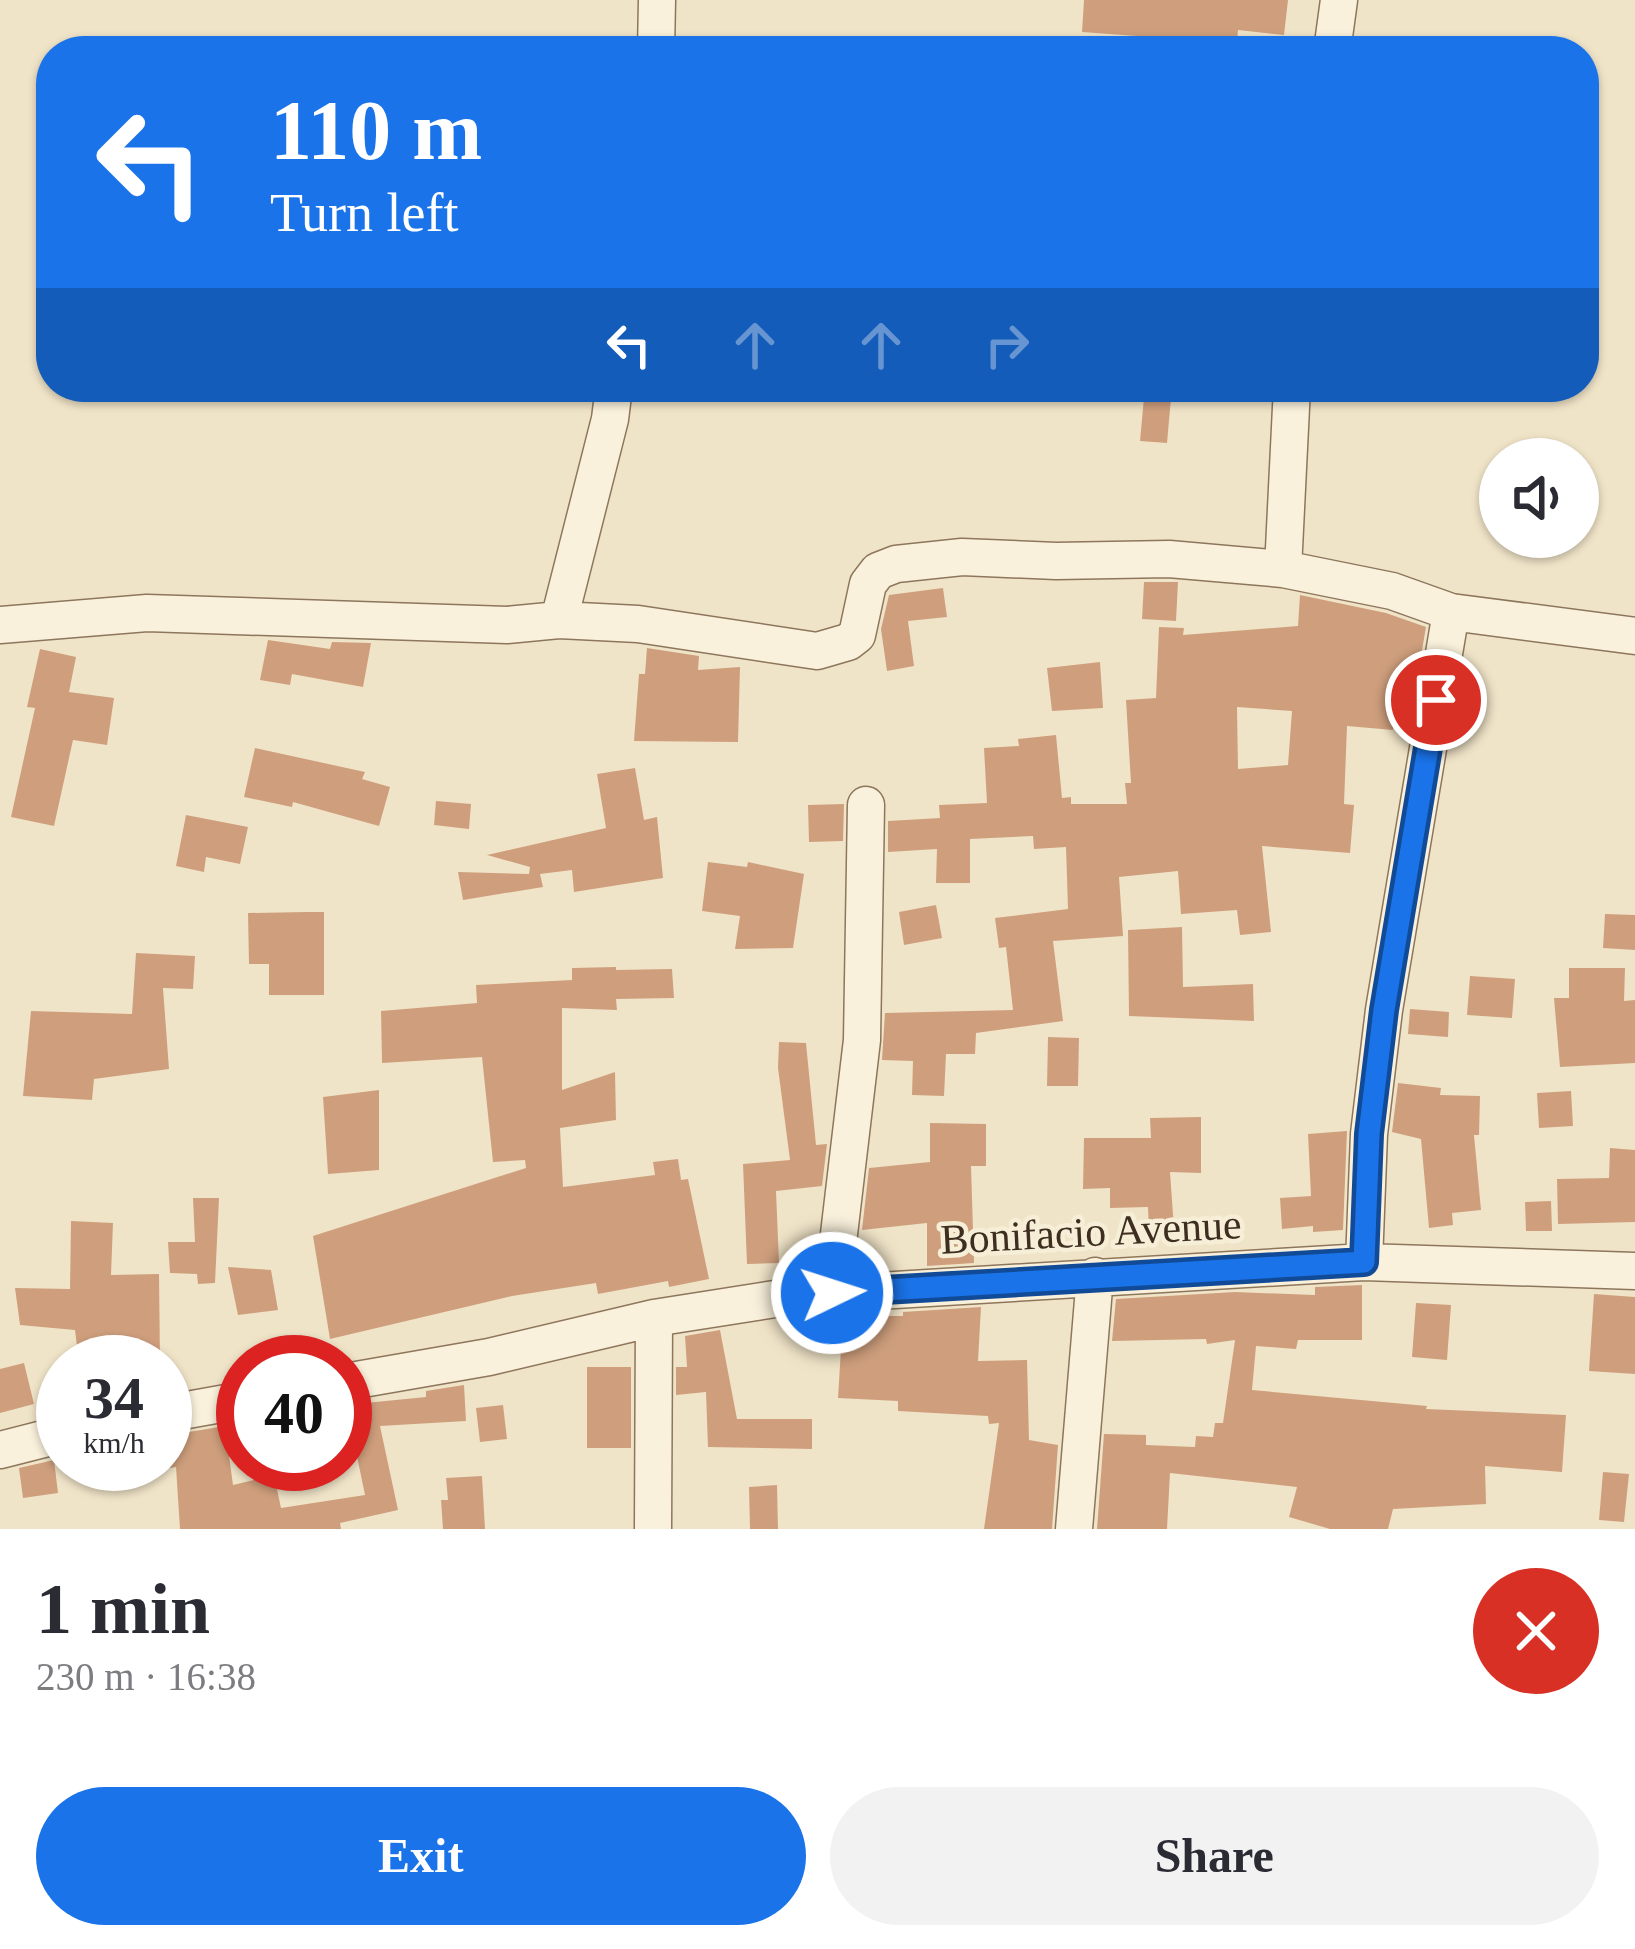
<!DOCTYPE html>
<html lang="en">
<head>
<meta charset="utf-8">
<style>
  body { margin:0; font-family:Georgia,serif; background:#f2f2f3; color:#2b2b33; height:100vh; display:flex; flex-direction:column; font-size:45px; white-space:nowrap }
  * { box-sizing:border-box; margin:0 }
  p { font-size:39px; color:#7c7c81 }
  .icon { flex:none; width:66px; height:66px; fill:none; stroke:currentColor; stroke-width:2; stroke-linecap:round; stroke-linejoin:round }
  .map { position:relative; height:1529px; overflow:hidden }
  .sheet { display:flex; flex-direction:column; background:#fff; flex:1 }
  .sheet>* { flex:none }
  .hud { position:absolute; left:36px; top:36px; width:1563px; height:366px; border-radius:48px; box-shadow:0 3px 9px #0004; background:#1a73e8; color:#fff; overflow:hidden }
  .tools { position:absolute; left:1479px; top:438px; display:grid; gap:24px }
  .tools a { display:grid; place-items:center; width:120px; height:120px; border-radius:50%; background:#fff; box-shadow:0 3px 9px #0004; font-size:60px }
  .speed { position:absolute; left:36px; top:1335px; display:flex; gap:24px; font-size:60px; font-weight:700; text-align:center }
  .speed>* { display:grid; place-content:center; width:156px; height:156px; border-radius:50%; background:#fff; box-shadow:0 3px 9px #0004; line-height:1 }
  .speed small { font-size:30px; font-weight:400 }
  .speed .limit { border:18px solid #d22; background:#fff; color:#111 }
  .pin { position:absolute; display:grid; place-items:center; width:102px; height:102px; color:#fff; margin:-51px; border:6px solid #fff; border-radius:50%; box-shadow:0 3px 12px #0007 }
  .me { position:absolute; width:132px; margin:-66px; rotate:86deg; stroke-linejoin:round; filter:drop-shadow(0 0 9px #0008) }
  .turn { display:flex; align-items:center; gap:42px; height:252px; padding:0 36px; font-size:54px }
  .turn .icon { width:156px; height:156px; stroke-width:2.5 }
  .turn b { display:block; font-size:84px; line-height:102px }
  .lanes { display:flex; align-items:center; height:114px; padding:0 36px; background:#0003; justify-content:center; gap:60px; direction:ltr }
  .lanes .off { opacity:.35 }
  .round { display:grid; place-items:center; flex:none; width:126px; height:126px; border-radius:63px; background:#f2f2f3 }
  .summary { display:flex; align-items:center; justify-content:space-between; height:204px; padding:0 36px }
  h1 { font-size:72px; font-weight:700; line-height:90px }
  .action { display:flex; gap:24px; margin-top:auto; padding:24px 36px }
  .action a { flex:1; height:138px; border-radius:72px; background:#1a73e8; color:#fff; font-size:48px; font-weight:700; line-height:138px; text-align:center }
  .action a+a { background:#f2f2f3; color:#2b2b33 }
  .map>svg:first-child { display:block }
</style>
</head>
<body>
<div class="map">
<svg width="1635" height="1529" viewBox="0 0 1635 1529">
  <rect width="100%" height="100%" fill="#f0e4c8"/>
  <!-- building -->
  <path fill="#cf9f7d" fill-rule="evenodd" d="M1084,0H1288L1284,35L1238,30L1236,51L1190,47L1191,40L1082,32Z
    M1145,387H1172L1167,443L1140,441Z
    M1144,582H1178L1176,621L1142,619Z
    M943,588L947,617L908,621L914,666L887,671L881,629L889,595Z
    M1300,595L1386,613L1426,627L1416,685L1398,683L1393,730L1347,726L1344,804L1354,805L1350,853L1262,846L1271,932L1240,935L1237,910L1181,914L1178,871L1119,877L1123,936L1053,941L1063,1021L976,1033L975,1054H946L944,1096L912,1095L913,1061L882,1060L885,1013L1013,1010L1006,947L999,948L995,918L1068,909L1066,847L1034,849L1033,836L970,839V883H936L937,849L888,852V821L940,818L939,805L987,803L984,748L1019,746L1018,739L1056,735L1062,798L1071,797V804H1127L1125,783H1131L1126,700L1156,698L1159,627L1184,628L1183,635L1298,626ZM1237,707L1292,711L1288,765L1238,769Z
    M268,640L330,649L332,642L371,643L363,687L292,674L290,685L260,680Z
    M647,648L699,656L698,670L740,667L738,742L634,741L639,674H645Z
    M40,649L76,657L69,692L114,698L107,745L73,740L54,826L11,817L35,708L27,707Z
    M1100,662L1103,708L1052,711L1047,668Z
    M255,748L365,772L362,779L390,787L379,826L293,802L292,807L244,797Z
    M635,768L644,820L657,817L663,878L574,892L572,870L540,874L543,887L463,900L458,872L529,874L530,867L487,855L606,828L597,774Z
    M436,801L471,804L469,829L434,825Z
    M844,804L843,841L809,842L808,805Z
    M186,815L248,827L240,864L206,857L204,872L176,866Z
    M708,862L747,867L748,862L804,874L793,948L735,949L740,916L702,911Z
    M936,905L942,938L904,945L899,912Z
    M306,912H324V995H269V964H249L248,913Z
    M1605,914L1635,915V950L1603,948Z
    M1182,927L1183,987L1253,984L1254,1021L1129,1016L1128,930Z
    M136,953L195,956L193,989L163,988L169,1069L94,1079L92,1100L23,1096L31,1011L132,1014Z
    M616,967V970L672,969L674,998L616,999L617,1010L562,1008V1090L615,1072L616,1120L560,1128L563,1187L655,1175L653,1162L678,1159L681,1180L688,1179L709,1279L669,1287L668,1281L598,1294L596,1283L512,1296L330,1339L313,1236L526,1168L525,1160L493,1162L482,1057L382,1063L381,1011L477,1003L476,985L572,980V968Z
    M1569,968H1625L1624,1001L1635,1000V1063L1560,1067L1554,998H1569Z
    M1470,976L1515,979L1512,1018L1467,1015Z
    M1410,1009L1449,1012L1448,1037L1408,1034Z
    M1048,1037L1079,1038L1078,1086H1047Z
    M779,1042L806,1043L816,1145L827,1144L822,1186L776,1191L779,1263L747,1264L743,1164L790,1160L778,1068Z
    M1398,1083L1441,1088L1440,1095L1480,1096L1479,1135H1474L1481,1210L1452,1213L1453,1225L1429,1228L1421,1139L1392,1132Z
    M379,1090V1170L328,1174L323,1097Z
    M1571,1091L1573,1126L1539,1128L1537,1093Z
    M1201,1117V1173L1170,1172L1174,1229L1149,1231L1148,1207L1110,1208V1188L1083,1189L1084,1138H1151L1150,1118Z
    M930,1123L986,1124V1166H971L974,1263L927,1266V1223L862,1230L869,1168L930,1162Z
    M1347,1131L1343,1230L1313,1232V1226L1282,1229L1280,1198L1311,1196L1308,1134Z
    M1610,1148L1635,1150V1222L1558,1224L1557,1179L1609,1178Z
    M193,1198H219L215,1283L198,1284L197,1274L170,1273L168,1242H195Z
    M1551,1201L1552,1231H1526L1525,1202Z
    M71,1221L113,1223L111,1275L159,1274L160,1362H79L75,1330L20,1325L15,1288L70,1289Z
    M228,1267L271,1270L278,1310L238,1315Z
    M1362,1285V1340H1298L1296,1349L1256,1346L1252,1390L1427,1406L1426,1409L1566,1415L1562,1472L1485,1466L1486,1504L1393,1509L1388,1529H1330L1289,1517L1297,1487L1170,1473L1167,1529H1097L1104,1434L1146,1435V1445L1195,1447L1196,1436L1213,1437L1215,1423H1223L1235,1340L1207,1344L1206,1339L1112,1341L1116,1299L1235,1292L1315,1295V1287Z
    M1594,1294L1635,1297V1374L1589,1371Z
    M1416,1303L1451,1305L1447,1360L1412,1357Z
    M981,1307L978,1361L1027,1360L1029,1440L1058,1445L1052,1529H984L999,1423L989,1424L988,1416L898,1411V1401L838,1398L843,1316H903V1312Z
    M720,1330L737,1419H812V1449L708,1447L706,1392L676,1395V1367H687L685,1336Z
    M24,1363L34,1404L0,1413V1369Z
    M587,1367H631V1448H587Z
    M464,1385L466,1421L380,1426L398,1510L340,1523L341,1529H180L176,1467L165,1469V1436L225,1426L233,1485L274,1475L281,1508L365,1495L354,1442L345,1443V1405L426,1397V1391Z
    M503,1405L507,1439L480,1442L476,1408Z
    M54,1460L58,1493L23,1498L19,1468Z
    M1603,1472L1629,1474L1624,1522L1599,1520Z
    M482,1476L485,1529H443L441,1500H448L446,1478Z
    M777,1485L778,1529H750L749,1487Z"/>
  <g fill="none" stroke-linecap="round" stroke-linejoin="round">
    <!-- minor casing -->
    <g stroke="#8d765c" stroke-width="39">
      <path id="minor" d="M656,51L657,0
        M1332,51L1339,0
        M1292,387L1283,569L1392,591L1451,612L1635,636
        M559,620L610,419L614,387
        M0,625L147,613L507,625L559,620L638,624L817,651L848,642L857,635L868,584L878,571L896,564L962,557L1056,561L1169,559L1283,569
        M1364,1262L1369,1134L1384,1010L1451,612
        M832,1293L862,1040L866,805
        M345,1382L489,1357L654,1318L794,1296L1364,1262L1635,1271
        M165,1414L243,1400
        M0,1450L63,1434
        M653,1529L654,1318
        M1074,1529L1095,1276"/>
    </g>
    <!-- minor -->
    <use href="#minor" stroke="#faf1dc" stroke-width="36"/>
  </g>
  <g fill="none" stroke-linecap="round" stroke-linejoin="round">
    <!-- route casing -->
    <g stroke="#114b97" stroke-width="30">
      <path id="route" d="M832,1293L1364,1262L1369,1134L1384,1010L1436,700"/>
    </g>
    <!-- route -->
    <use href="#route" stroke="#1a73e8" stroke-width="21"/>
  </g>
  <g text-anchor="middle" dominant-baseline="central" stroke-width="9" stroke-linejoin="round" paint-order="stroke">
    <!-- street labels -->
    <g font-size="42" fill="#3d2e20" stroke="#f7eed8">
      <text transform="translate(1091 1232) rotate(-3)">Bonifacio Avenue</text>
    </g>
  </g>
</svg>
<div class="tools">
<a><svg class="icon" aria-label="sound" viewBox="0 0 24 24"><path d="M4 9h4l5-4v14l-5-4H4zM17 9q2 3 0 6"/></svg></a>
</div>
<div class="speed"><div>34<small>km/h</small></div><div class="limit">40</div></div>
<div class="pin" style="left:1436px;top:700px;background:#d93025"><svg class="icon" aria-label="arrive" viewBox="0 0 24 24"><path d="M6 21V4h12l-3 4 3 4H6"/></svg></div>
<svg class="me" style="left:832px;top:1293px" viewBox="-20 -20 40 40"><circle r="17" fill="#1a73e8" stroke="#fff" stroke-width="3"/><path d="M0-11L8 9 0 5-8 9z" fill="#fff"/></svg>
<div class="hud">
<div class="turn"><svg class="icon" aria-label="left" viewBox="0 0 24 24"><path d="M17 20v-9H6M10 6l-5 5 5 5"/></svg><div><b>110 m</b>Turn left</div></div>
<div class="lanes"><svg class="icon" aria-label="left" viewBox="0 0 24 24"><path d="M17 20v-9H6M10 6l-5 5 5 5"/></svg><svg class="icon off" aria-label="ahead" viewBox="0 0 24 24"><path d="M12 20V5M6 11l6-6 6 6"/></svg><svg class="icon off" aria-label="ahead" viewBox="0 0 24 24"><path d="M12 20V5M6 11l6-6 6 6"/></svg><svg class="icon off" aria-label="right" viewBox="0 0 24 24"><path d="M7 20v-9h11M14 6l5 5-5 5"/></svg></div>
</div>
</div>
<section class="sheet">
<div class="summary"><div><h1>1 min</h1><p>230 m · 16:38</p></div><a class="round" style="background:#d93025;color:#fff"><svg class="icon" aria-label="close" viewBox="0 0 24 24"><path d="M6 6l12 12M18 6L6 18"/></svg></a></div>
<div class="action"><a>Exit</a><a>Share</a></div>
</section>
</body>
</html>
